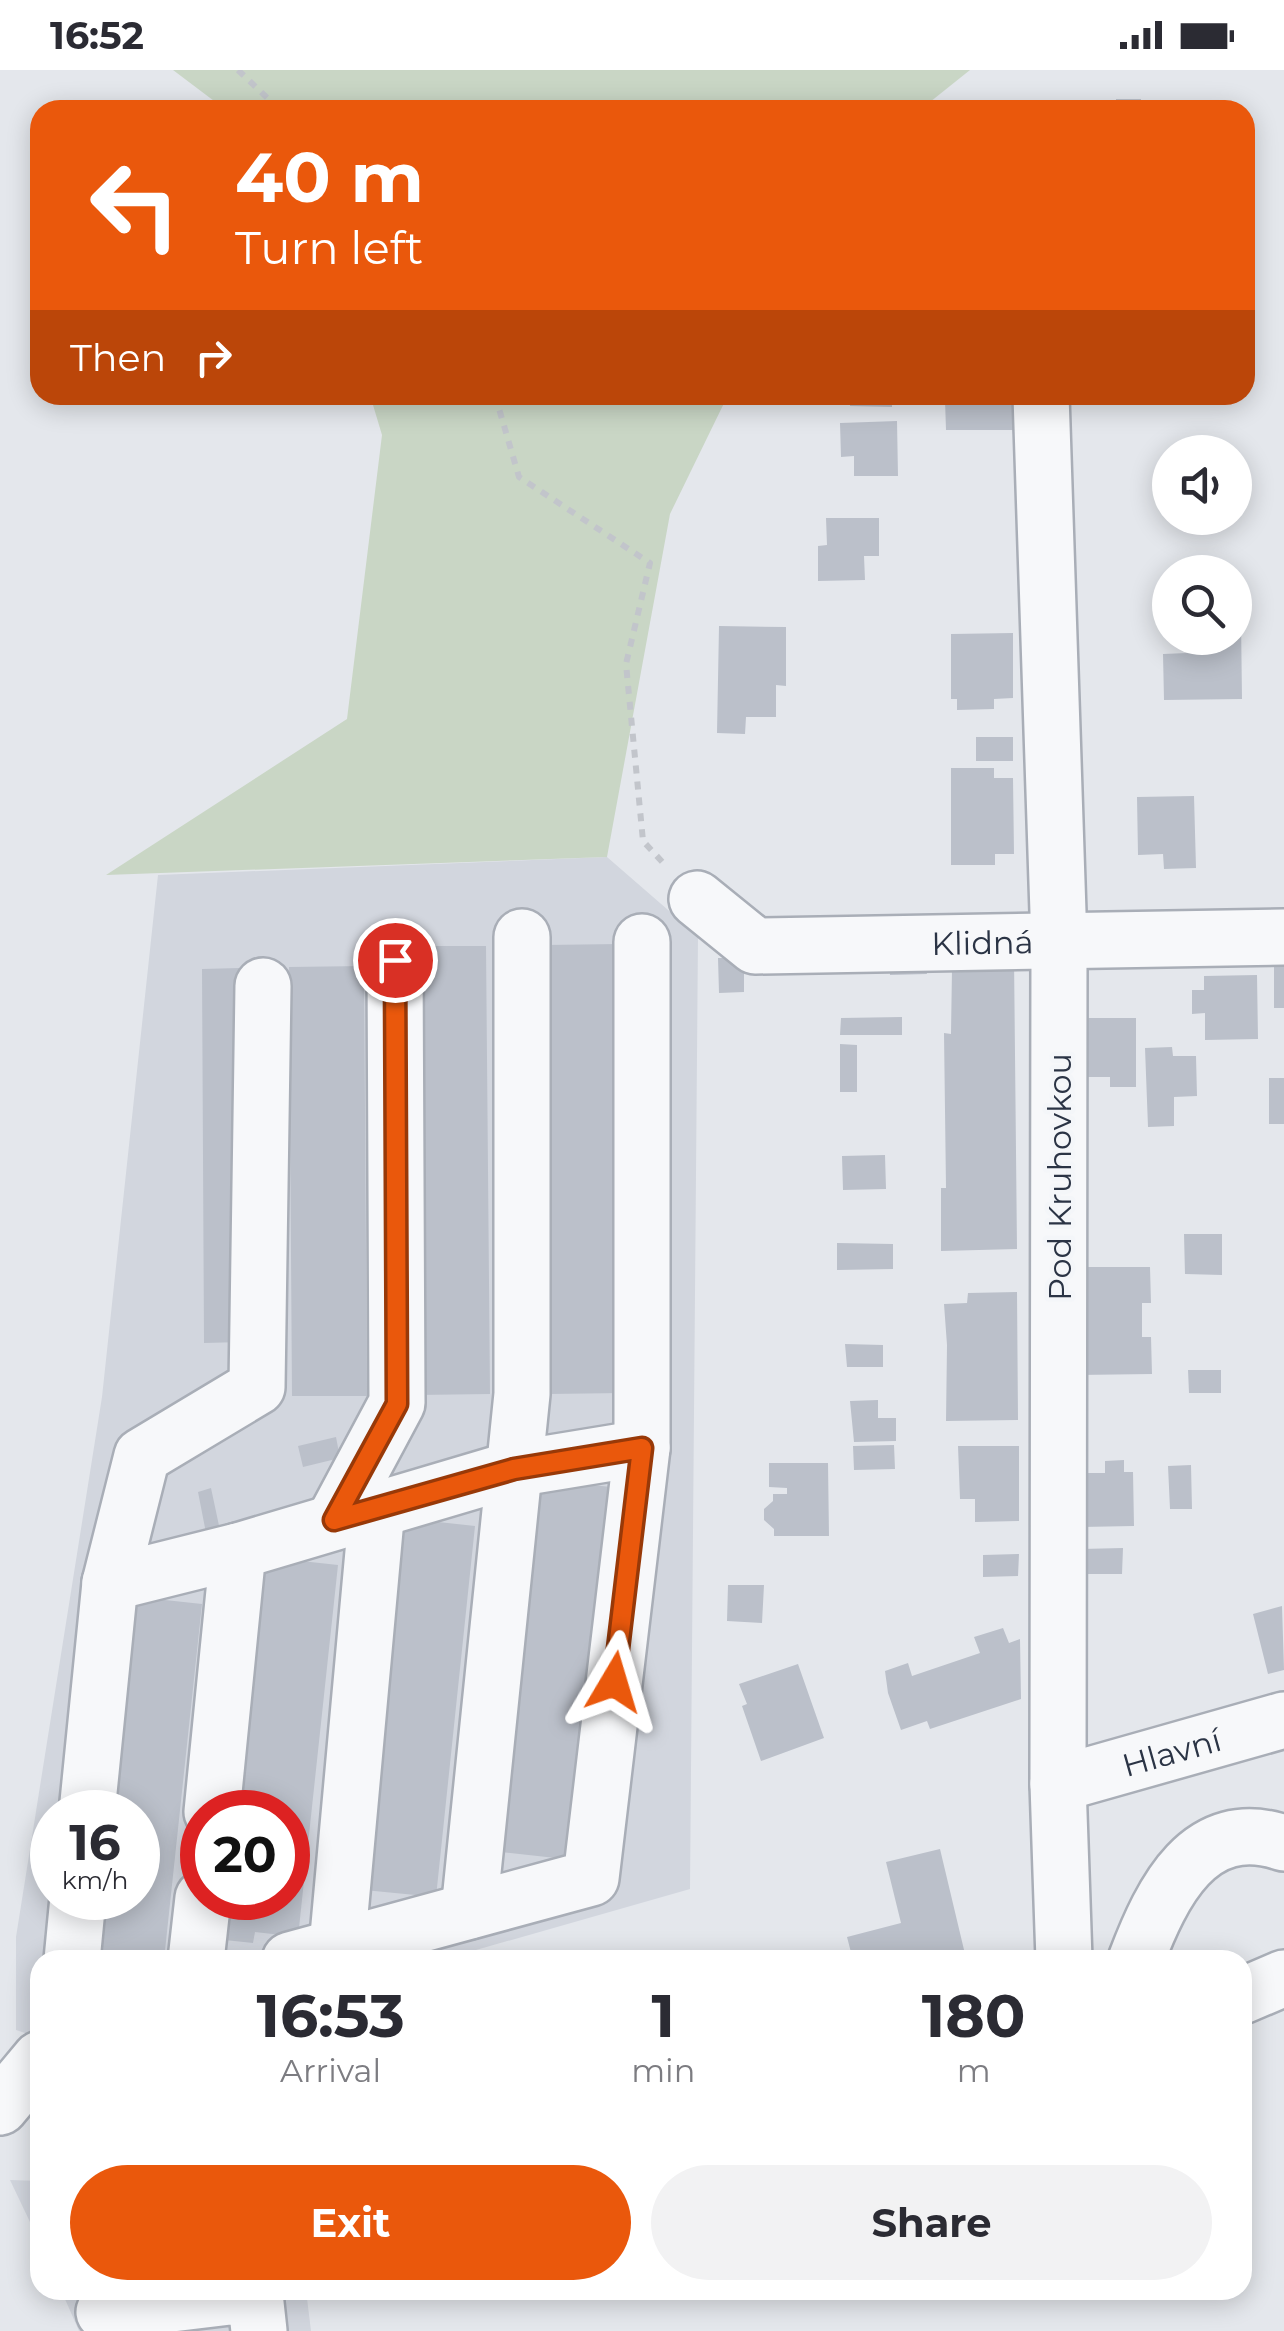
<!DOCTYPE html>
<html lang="en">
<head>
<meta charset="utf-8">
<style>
  body { margin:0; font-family:Montserrat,sans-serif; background:#f2f2f3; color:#2b2b33; height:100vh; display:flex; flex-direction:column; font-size:38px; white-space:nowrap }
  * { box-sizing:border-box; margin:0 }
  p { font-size:32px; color:#7c7c81 }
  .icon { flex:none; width:55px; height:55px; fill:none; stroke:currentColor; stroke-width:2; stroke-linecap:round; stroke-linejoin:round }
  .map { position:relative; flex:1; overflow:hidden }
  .details { position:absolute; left:30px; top:1880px; width:1222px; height:350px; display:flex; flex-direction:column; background:#fff; border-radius:30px; box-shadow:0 5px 25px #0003 }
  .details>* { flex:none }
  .top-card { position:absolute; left:30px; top:30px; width:1225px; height:305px; border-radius:30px; box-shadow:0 5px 25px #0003; background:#ea580c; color:#fff; overflow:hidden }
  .fabs { position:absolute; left:1152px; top:365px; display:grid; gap:20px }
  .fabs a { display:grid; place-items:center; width:100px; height:100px; border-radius:50%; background:#fff; box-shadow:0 5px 25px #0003; font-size:50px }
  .speed { position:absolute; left:30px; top:1720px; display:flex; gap:20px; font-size:50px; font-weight:700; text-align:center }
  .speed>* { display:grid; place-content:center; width:130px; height:130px; border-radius:50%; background:#fff; box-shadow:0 5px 25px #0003; line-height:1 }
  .speed small { font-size:25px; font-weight:400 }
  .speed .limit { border:15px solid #d22; background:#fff; color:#111 }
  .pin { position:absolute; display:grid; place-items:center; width:85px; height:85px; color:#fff; margin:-42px; border:5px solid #fff; border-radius:50%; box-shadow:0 2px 10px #0007 }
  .me { position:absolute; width:110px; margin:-55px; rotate:7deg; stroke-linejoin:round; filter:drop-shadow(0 0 8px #0008) }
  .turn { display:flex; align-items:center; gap:35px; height:210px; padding:0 40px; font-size:45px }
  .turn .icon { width:130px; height:130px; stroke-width:2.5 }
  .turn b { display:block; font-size:70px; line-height:85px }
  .then { display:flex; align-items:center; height:95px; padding:0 40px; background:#0003; gap:20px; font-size:38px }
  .eta { display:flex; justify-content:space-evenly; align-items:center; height:170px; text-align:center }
  .eta b { font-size:60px; font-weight:700; line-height:70px }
  .cta { display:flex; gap:20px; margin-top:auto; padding:20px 40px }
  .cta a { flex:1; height:115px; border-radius:60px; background:#ea580c; color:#fff; font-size:40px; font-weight:700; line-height:115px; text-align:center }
  .cta a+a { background:#f2f2f3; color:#2b2b33 }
  .status { display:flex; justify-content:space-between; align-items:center; height:70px; padding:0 50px; background:#fff; direction:ltr }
  .status svg { height:28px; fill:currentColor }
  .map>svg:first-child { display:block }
</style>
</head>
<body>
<div class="status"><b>16:52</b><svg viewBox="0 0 49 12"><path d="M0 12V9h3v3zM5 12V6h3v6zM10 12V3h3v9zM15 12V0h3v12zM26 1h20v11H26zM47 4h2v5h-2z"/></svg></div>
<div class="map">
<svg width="1284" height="2261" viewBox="0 0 1284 2261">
  <rect width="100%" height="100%" fill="#e4e7ec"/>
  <!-- built -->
  <path fill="#d2d6de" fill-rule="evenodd" d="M607,787L698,866L690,1819L441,1890H40V1968L16,1960V1867L102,1327L158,805ZM52,1742H138V1828H52ZM202,1742H288V1828H202Z
    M10,2110L40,2111V2173Z
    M61,2220H306L311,2261H79Z"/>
  <!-- green -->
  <path fill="#c9d6c5" d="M173,0H970L920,40H226Z
    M370,325H728L670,444L607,787L106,805L347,649L382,365Z"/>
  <!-- building -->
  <path fill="#bbc0ca" d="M1116,29H1141V40H1116Z
    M850,325H892V337L850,336Z
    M1013,329V360H946L945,330Z
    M897,351L898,406H854V386L841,387L840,353Z
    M826,448H879V486H864L865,510L818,511V476L827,475Z
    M1235,550H1241L1242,629L1164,630L1163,584L1187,583V568H1235Z
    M719,556L786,557V616L776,615V647H746L745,664L717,663Z
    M1013,563V628L994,629V639L957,640V629H951V564Z
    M976,667H1013V691H976Z
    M951,698H994V708H1013L1014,784H995V795H951Z
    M1194,726L1196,798L1164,799L1163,784L1138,785L1137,727Z
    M619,874L623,1323L549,1324L545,875Z
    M413,876H486L490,1324L417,1325Z
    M1274,882H1284V938H1274Z
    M889,887H1014L1017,1179L941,1181V1118H946L944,963L951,964L952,899H926L927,904L890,905Z
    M718,888H744V922L719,923Z
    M364,896L367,1326H292L289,897Z
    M239,898L242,1272L204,1273L202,899Z
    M1257,905L1258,969L1205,970V943L1192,944V920H1204V906Z
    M902,947V965H840L841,948Z
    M1077,948H1136V1017H1110V1007H1076Z
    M840,974L857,975V1022H840Z
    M1172,977L1173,986H1196L1197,1026L1174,1027V1056L1148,1057L1145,978Z
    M1269,1008H1284V1054H1269Z
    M885,1085L886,1119L843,1120L842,1086Z
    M1184,1164H1222V1205L1185,1204Z
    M837,1173L893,1174V1199L837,1200Z
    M1078,1197H1150L1151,1233H1142V1267H1151L1152,1304L1078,1305Z
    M1017,1222L1018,1350L946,1351L947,1275L944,1234L967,1233L968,1223Z
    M845,1274L883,1275V1297H847Z
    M1188,1300H1221V1323H1189Z
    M878,1330V1348H896V1371L854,1372L850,1331Z
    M336,1367L340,1388L303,1397L298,1376Z
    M894,1375L895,1399L854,1400L853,1376Z
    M958,1376H1019V1451L975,1452V1429H960Z
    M1124,1390V1402H1133L1134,1456L1081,1457L1079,1403H1105V1391Z
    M769,1393H828L829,1466H774V1459L764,1450V1439L773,1431V1424H787V1418L769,1417Z
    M1191,1395L1192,1439H1170L1168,1396Z
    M539,1410L612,1417L574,1790L501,1782Z
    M211,1418L221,1465L207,1468L198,1422Z
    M402,1448L475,1456L436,1827L364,1820Z
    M1123,1478L1122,1504H1082L1081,1479Z
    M1019,1484L1018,1506L983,1507V1485Z
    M265,1487L338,1495L298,1867L255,1862L253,1873L225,1870L230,1828H288V1742H239Z
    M728,1515H764L762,1553L727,1551Z
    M128,1526L202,1534L164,1890H90L97,1828H138V1742H106Z
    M1282,1536L1284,1600L1268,1604L1253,1544Z
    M1003,1558L1009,1573L1020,1569L1021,1629L930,1659L927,1651L901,1660L888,1623L885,1601L908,1593L912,1606L980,1583L974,1567Z
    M798,1594L824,1668L761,1691L742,1636L747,1634L739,1614Z
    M940,1779L965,1884L942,1890H853L847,1867L901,1853L886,1792Z"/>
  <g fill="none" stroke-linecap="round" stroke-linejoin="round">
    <!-- minor casing -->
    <g stroke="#a9aeb7" stroke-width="60">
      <g id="minor">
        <path d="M1041,325L1059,873L1058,1714L1064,1890"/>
        <path id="s1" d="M697,829L755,876L1284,867"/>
        <path d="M334,1451L397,1333L395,890"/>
        <path d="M110,1513L238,1481"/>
        <path id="s2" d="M1058,1714L1284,1650"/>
        <path d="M87,1742L110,1513L142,1386L257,1317L263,916"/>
        <path d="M212,1742L238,1481L514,1399L642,1378"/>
        <path d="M469,1841L522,1324V867"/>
        <path d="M337,1877L377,1438"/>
        <path d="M72,1890L78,1828"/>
        <path d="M196,1890L203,1828"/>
        <path d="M290,1890L591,1808L642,1378V872"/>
        <path d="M1136,1890C1162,1822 1199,1744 1284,1773"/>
        <path d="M1242,1926L1284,1908"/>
        <path d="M0,2037L40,1989"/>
        <path d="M104,2242L255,2224L259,2261"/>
      </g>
    </g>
    <!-- path -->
    <path stroke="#c2c5cb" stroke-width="6" stroke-dasharray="8 8" stroke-linecap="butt" d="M238,0L280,40
      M495,325L519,407L650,493L626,594L643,771L666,796"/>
    <!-- minor -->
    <use href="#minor" stroke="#f7f8fa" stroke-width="55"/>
  </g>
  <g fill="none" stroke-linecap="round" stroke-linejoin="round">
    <!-- route casing -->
    <g stroke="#983908" stroke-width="25">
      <path id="route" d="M395,890L397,1334L334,1450L514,1399L642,1378L614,1612"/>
    </g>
    <!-- route -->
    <use href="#route" stroke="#ea580c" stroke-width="18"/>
  </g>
  <g text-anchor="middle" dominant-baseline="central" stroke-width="9" stroke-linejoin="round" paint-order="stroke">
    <!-- street labels -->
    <g font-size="32" fill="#2b3445" stroke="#f4f6f9">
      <text stroke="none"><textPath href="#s1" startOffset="302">Klidná</textPath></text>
      <text transform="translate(1059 1107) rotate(-90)">Pod Kruhovkou</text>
      <text stroke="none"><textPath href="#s2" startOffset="118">Hlavní</textPath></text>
    </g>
  </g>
</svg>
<div class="fabs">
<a><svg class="icon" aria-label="sound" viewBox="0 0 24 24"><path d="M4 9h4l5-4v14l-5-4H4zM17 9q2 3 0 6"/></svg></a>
<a><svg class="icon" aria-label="search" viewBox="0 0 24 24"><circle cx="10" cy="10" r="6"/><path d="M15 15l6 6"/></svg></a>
</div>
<div class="speed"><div>16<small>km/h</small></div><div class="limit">20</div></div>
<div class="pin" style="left:395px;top:890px;background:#d93025"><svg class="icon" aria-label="arrive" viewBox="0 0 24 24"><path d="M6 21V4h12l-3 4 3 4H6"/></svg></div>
<svg class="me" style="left:614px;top:1612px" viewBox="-20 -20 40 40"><path d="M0-17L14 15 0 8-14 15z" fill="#ea580c" stroke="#fff" stroke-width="4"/></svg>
<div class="top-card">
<div class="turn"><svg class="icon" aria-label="left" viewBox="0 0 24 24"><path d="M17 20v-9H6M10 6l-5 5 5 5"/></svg><div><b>40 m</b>Turn left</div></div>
<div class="then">Then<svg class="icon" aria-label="right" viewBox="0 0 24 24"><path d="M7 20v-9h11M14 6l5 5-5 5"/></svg></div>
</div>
<section class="details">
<div class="eta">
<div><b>16:53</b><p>Arrival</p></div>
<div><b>1</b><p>min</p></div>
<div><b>180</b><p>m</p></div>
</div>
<div class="cta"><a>Exit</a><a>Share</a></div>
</section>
</div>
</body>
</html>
